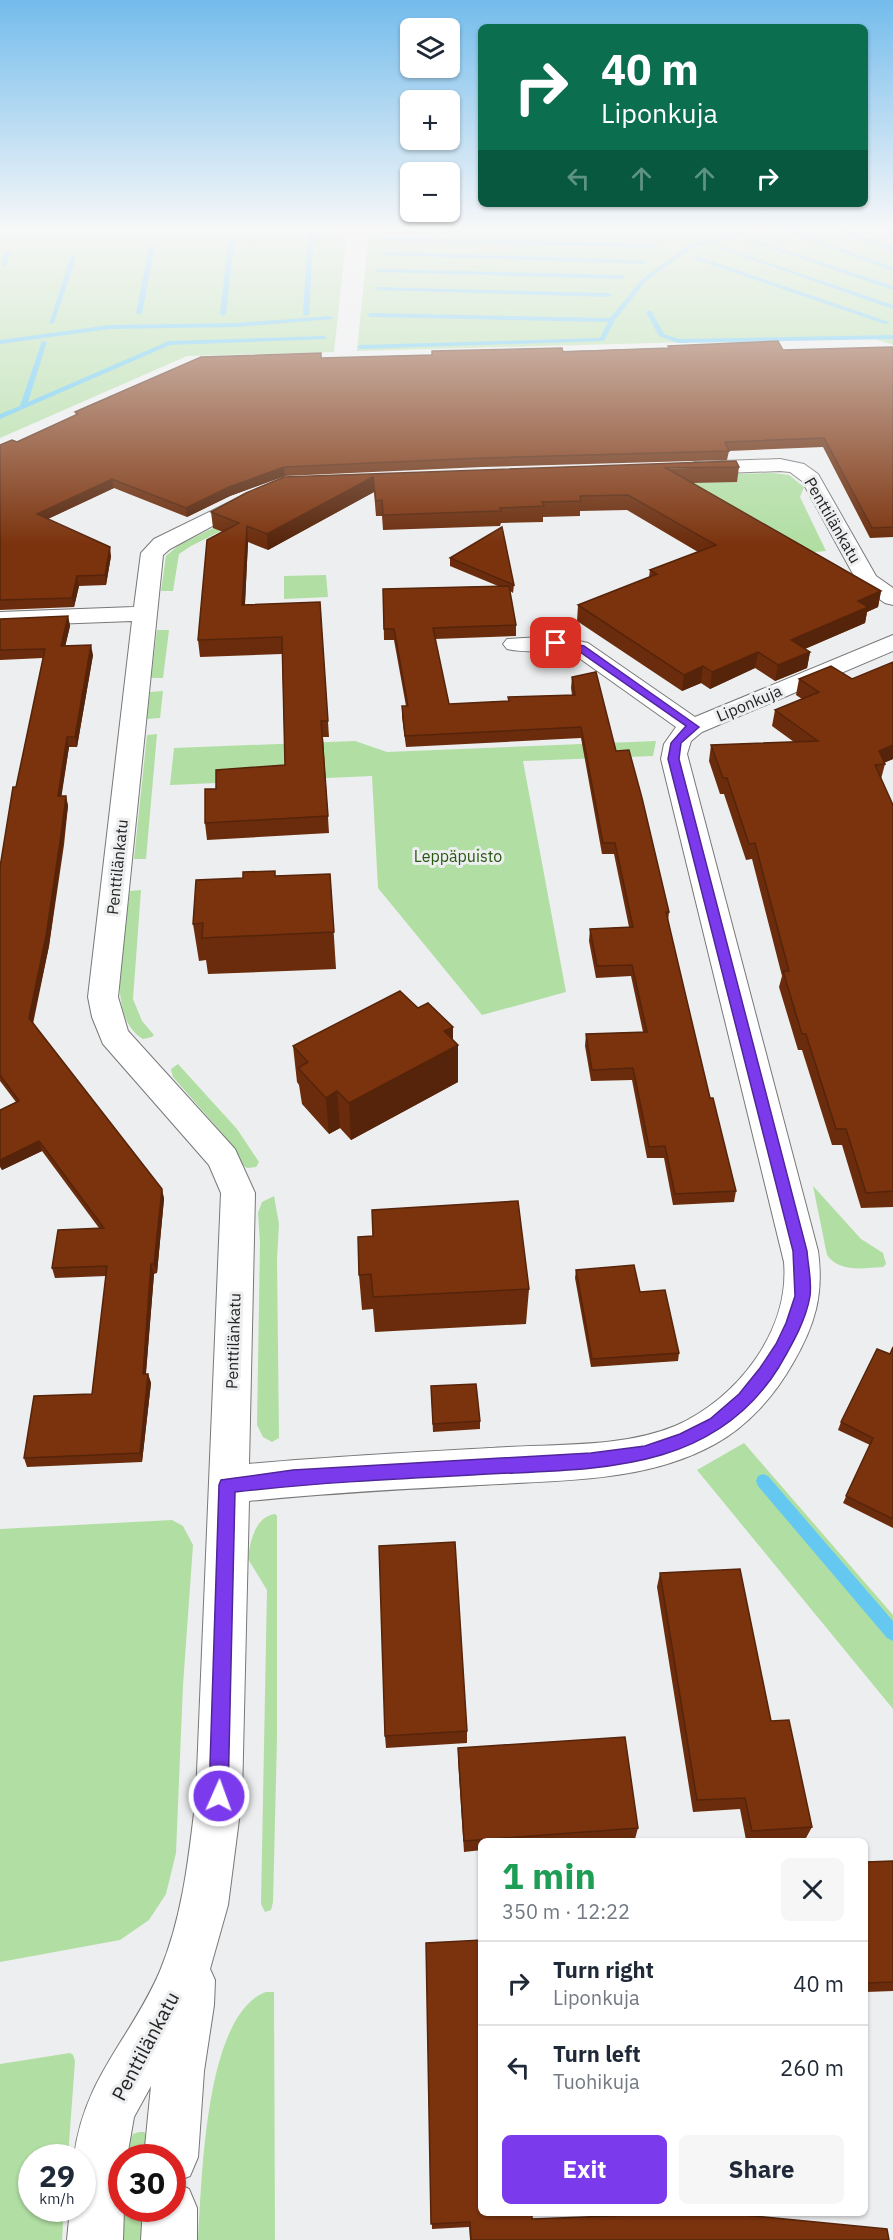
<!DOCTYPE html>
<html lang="en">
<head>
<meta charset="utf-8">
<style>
  body { margin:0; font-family:"IBM Plex Sans",sans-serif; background:#f6f6f7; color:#1f2937; height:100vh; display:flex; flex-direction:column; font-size:22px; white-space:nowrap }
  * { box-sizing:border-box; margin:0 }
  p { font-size:20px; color:#747a83 }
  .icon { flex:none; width:33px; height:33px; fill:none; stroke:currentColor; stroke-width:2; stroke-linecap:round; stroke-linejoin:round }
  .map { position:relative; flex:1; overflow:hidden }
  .side { position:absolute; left:478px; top:1838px; width:390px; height:378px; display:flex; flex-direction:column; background:#fff; border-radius:9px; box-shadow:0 2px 4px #0004 }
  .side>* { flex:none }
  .guide { position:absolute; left:478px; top:24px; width:390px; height:183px; border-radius:9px; box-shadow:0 2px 4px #0004; background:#0b6e4f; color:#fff; overflow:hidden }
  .buttons { position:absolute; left:400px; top:18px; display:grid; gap:12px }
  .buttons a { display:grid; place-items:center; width:60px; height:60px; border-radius:9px; background:#fff; box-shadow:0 2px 4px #0004; font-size:30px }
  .speed { position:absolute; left:18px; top:2144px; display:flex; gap:12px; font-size:30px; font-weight:700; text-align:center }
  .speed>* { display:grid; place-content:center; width:78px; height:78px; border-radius:50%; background:#fff; box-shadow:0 2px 4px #0004; line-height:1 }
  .speed small { font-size:15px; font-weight:400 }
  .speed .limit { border:9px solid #d22; background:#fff; color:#111 }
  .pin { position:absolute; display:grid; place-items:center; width:51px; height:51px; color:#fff; margin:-26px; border-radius:12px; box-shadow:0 3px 9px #0006 }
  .me { position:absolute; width:66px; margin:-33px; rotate:2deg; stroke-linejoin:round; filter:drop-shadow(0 0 4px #0008) }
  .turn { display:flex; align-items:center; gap:21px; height:126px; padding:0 24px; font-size:27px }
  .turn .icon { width:78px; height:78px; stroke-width:2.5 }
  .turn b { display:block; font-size:42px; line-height:51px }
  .lanes { display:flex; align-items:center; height:57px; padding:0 24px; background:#0003; justify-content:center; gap:30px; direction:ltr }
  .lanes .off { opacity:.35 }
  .round { display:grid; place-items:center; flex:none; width:63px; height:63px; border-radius:9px; background:#f6f6f7 }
  .head { display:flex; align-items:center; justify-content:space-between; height:102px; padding:0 24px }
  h1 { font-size:36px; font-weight:700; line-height:45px; color:#1e9e55 }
  .cta { display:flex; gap:12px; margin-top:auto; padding:12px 24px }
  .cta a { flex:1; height:69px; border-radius:9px; background:#7c3aed; color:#fff; font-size:24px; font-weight:700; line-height:69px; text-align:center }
  .cta a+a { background:#f6f6f7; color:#1f2937 }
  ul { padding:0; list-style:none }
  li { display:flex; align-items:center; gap:18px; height:84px; padding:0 24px; border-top:2px solid #e0e1e3 }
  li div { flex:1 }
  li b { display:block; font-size:22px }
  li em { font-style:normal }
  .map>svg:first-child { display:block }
</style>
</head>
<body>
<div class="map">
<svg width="893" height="2240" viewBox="0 0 893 2240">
  <rect width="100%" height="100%" fill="#edeeef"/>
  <!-- green -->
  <path fill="#b1dea3" d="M0,231H347L334,352L187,356L0,438Z
    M369,231H893V345L870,337L357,351Z
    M773,473L789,475L804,487L800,497L826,551L814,552L693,485L621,477Z
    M283,493L292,495L191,546L179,554L173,591H161L166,556L179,545Z
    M326,575L328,597L284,599V576Z
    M157,630H169L163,678H151Z
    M163,691L160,718L147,719L150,692Z
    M157,734L146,859H134L147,735Z
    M355,741L387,752L656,741L653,756L523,761L566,992L482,1015L378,888L372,776L170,785L174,748Z
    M141,890L133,999L142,1021L154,1035L152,1037L143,1039C103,1016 125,930 130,891Z
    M178,1064L237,1129L259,1162L256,1167L247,1168L241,1164L228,1140L173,1077L171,1069Z
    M813,1186L861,1239L883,1253L886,1264L883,1267C863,1268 840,1273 827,1255Z
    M274,1196L279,1224L277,1259L279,1438L272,1442L263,1437L257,1425L260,1243L258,1213L262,1202Z
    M744,1443L893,1615V1709L697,1470Z
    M275,1514L277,1516V1738L273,1902L271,1910L265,1912L261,1904L267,1590L248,1559C250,1541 255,1517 275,1514Z
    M172,1520L183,1526L193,1545L183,1685L176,1853L166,1894L149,1920L120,1940L0,1962V1529Z
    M266,1992H274L275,2240H198C202,2183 204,2014 266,1992Z
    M70,2053L73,2055L75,2061L68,2157H32V2208H64L62,2240H0V2064Z
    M139,2132H144L148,2137L150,2157H128V2146L133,2134Z
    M124,2208H147L145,2240H122Z"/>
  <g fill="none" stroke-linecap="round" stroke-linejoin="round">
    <!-- stream -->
    <path fill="#64c8f1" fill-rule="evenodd" d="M308,231H314L309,314L306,316L303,314Z
      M750,231H759L693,247L646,281L615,320L604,341L360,349L357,347L360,345L600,338L608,322L370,317L367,315L370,313L610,318L642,279L689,245Z
      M786,231H793L893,267V271Z
      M840,231H847L893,247V251Z
      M878,231L893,233V237L879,232Z
      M232,233L235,235L226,314L223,316L220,314L229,235Z
      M376,237L654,244L657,246L654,248L374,240Z
      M745,237L893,286V290L745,239Z
      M152,245L155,247L142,313L139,315L136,313L149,247Z
      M719,246L893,305V309L719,248Z
      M5,252L10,253L7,264L4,266L1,264Z
      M386,252L644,260L647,262L644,264L384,255Z
      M73,256L76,258L54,323L49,324L70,258Z
      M696,256L889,322L890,323L885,324L694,259Z
      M377,269L623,275L626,277L623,279L375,272Z
      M378,287L609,293L612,295L609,297L376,290Z
      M649,310L652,312L664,334L679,339L893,335V339L678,343L659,336L646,312Z
      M331,316L333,319L236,327L110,329L0,344V340L110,325L236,323Z
      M324,336L327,338L326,339L170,345L0,419V414L20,406L42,341L47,342L28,402L169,341Z
      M763,1474L768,1476L893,1621V1641L887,1638L758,1486L756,1481L758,1476Z"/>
    <!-- minor casing -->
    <g stroke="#787879" stroke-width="2">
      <path id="minor" d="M780,459L804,464L818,474L876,576L893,588V605L885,603L859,585L802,481L790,472L780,471L695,474L688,472L685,468L688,464L695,462Z
        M250,492L257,494L260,498L257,502L170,549L163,555L118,997L128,1031L235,1149L255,1193L249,1464C335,1456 422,1452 508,1447C562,1444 624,1447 675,1426C737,1399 790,1331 784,1262L661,759L664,744L676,727L572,653C551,649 528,654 507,649L503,644L507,639L556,636L588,643L695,717L893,635V651L702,732L691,741L687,754L818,1251C824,1295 815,1325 793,1363C775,1395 748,1426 715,1444C645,1483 558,1480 480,1485C403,1489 325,1493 249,1501L242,1796L228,1905L210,1969L215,1980L214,2005L204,2071L198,2157L190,2176L174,2182L189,2189L197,2208V2240H141L143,2208H172V2157H144L151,2086L134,2117L127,2157H122V2208H124L123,2240H67L70,2208H82V2157H74C84,2077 131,2039 160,1971C183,1916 189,1855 196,1796L221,1193L209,1165L103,1044L92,1017L88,997L132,621L0,626V612L134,607L141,553L154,539Z"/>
    </g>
    <!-- minor -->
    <use href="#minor" fill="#fff" fill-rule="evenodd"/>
  </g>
  <!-- wall -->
  <path fill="#6a2c0c" d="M668,346L783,350L893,349V537L870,538L823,447L729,451L727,460L482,467L285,476L230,496L187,517L114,488L48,519L111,556L106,585L79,586L74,607L0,610V445L17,442L76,415L75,412L321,358L668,348Z
    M739,467L737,482L692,483L881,591L878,607L867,612L865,623L805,649L810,652L807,668L775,681L755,668L710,689L701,683L682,691L577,621L578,605L649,577L650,570L698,552L627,510L580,511V516L543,517V522L501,523L500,526L383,530L382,516H376L374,492L268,550L248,542L245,605L320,602L329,737H323L329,833L207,840L205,823L216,789L285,765L282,654L200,657L198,640L223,532L213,528L211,512L284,477Z
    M450,558L514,585L513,593L510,591L516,625V636L435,639L449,704L508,701V697L572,695L571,688L572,677L616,751L669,912L668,921L678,963L710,1098L736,1191L734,1202L673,1205L664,1158H647L632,1080L591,1081L585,1046L586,1034L643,1032L631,976L596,978L589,941L590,929L629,927L614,854H602L581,738L406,747L402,717V706H406L394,640H384L383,589L498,586L450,566Z
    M68,616L70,626L65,646L93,655L77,747H69L61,796H66L68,806L64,845L49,946L33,1024L162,1189L164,1199L157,1273L154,1274L146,1374H148L151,1383L142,1462L27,1467L24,1458L92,1394L106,1276L55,1278L52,1268L99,1228L42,1151L2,1170L0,1167V1110L16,1102L0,1081V867L16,787L43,658L0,660V619Z
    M831,666L893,759L884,763L885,764L881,779L893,805V1207L861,1208L842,1145H832L802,1050H798L779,987L782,976L752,859L746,860L724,794H720L709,761L711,745L794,742L772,726L775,710L802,699L796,695L799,679Z
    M275,871V876L330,874L336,969L208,974L206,960L199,961L193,924L243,878Z
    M453,1040L458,1082L351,1140L340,1128L329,1134L302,1104L299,1085L297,1082L293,1046Z
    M373,1236L529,1289L526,1324L375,1332L373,1309L362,1310L359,1275Z
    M576,1270L640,1292L679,1353L678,1361L591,1367L575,1278Z
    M893,1347V1528L843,1503L870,1445L838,1430L841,1422L890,1354Z
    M431,1386L480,1421V1429L433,1432Z
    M660,1573L771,1721L812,1827L806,1838L766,1840H746L740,1809L693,1812L657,1587Z
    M467,1731V1743L386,1748L385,1736Z
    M458,1748L638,1828L635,1839L619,1840H482V1850L464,1852L458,1760Z
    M893,1861V1991L866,1992V1862Z
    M426,1943L532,2219L631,2216V2212H712L889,2240H470L469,2227L432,2229Z"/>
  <!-- shaded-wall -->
  <path fill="#56240a" d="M284,467L285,476L230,496L187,517L186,508L229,487Z
    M373,477L374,492L268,550L267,534Z
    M112,479L114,488L39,523L37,514Z
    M247,526L248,542L244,621L242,605Z
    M110,547L111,556L106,585L105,575Z
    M77,576L79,586L74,607L72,598Z
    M881,591L878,607L867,612L865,623L788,656L791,640L858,601Z
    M68,616L70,626L63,656L61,646Z
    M91,645L93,655L77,747L75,737Z
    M758,652L755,668L710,689L712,672Z
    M810,652L807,668L775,681L778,665Z
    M703,666L701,683L682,691L684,675Z
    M67,737L69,747L60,806L58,796Z
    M893,745V759L880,764L879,751Z
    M66,796L68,806L49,946L31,1029L29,1018Z
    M453,1027V1048L458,1045V1082L351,1140L349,1103L444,1031Z
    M337,1091L340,1128L329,1134L326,1098Z
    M39,1141L42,1151L2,1170L0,1164V1160Z
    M162,1189L164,1199L157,1273L154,1264Z
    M151,1264L154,1274L145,1383L143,1374Z
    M148,1374L151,1383L142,1462L140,1453Z"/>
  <!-- building -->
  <path fill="#7b330e" stroke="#56240a" stroke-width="1.5" d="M778,341L783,350L892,347L893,349V527L872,528L824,438L725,442L729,451L482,458L284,467L229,487L186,508L112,479L37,514L110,547L105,575L77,576L72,598L0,600V445L12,440L17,442L78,414L75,412L201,357L321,353V358L432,355V351L562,348L563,352L669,348L668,346Z
    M736,461L739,467L666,468L881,591L858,601L868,607L791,640L810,652L778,665L758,652L712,672L703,666L684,675L578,605L657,574L650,570L716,545L628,495L580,496L581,501L542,502L544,506L500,508L501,511L383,515L382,500L376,501L373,477L267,534L247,526L242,605L320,602L328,721H321L328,816L205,823V789H216V770L285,765L282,637L198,640L207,540L239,523L211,512L246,493L284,477Z
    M502,527L514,585L450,558Z
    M509,586L516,625L433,628L449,704L509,701L508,697L575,695L572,677L596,672L616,751L629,750L642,798L669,912H666L678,963L710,1098H713L736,1191L675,1194L665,1146L649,1147L633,1068L592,1070L586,1034L647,1032L632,965L597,966L590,929L633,927L615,843H603L581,727L405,736L402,706H408L394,629H384L383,589Z
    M68,616L61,646L91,645L75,737H67L58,796H66L61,835L46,936L29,1018L162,1189L154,1264H151L143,1374H148L140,1453L24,1458L34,1396L92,1394L107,1266L52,1268L58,1230L104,1228L39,1141L0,1160V1110L19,1101L0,1075V867L13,787H16L45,649L0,650V619Z
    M893,662V745L879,751L885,764L875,765L893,805V1191L866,1193L846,1129H836L806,1034H802L783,971H789L755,843L749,844L727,778H723L711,745L818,741L775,710L819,692L799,679L831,666L852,679Z
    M275,871V876L330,874L334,932L202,938L203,923L193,924L196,880L243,878V872Z
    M400,991L418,1008L428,1003L453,1027L444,1031L458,1045L349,1103L337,1091L326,1098L298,1068L308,1062L293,1046Z
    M518,1201L529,1289L373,1297L371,1274L359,1275L358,1237L373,1236L372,1210Z
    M634,1265L640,1292L665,1290L679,1353L592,1359L576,1270Z
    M893,1347V1519L846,1496L873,1438L841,1422L877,1349L890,1354Z
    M476,1384L480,1421L433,1424L431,1386Z
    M455,1542L467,1731L385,1736L379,1546Z
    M740,1569L771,1721L789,1720L812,1827L752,1831L745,1798L697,1800L660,1573Z
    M625,1737L638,1828L464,1841L458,1748Z
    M893,1861V1982L866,1983V1862Z
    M482,1940V2212H532V2219L635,2215V2212H712L887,2229L889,2240H471L470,2222L431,2224L426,1943Z"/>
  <!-- sky -->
  <linearGradient id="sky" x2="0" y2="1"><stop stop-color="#73bcec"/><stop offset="0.42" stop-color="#f7f7f8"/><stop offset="1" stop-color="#f7f7f8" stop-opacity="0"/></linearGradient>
  <rect width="893" height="544" fill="url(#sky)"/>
  <!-- route -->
  <path fill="#7c3aed" stroke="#51269a" stroke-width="1.5" d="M556,640L584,646L699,727L681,743L679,759L807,1251C808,1265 812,1282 810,1296C806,1321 791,1346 779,1367C710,1478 586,1468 472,1475C393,1479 314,1483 235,1492L228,1796L225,1803L219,1806L212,1803L209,1796L219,1485L221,1480L293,1470L591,1453L645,1446L680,1434L710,1419L739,1394L760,1368L776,1344L786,1323L795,1296L793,1251L668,759L671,743L686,726L577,650L552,645V641Z"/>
  <g text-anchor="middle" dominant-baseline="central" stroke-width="6" stroke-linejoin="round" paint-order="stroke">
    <!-- street labels -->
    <g font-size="16" fill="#242424" stroke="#edeeef">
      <text transform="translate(833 520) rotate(60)">Penttilänkatu</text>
      <text transform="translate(749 703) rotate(-23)">Liponkuja</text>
      <text transform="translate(117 867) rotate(-84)">Penttilänkatu</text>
      <text transform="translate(233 1341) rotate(-88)">Penttilänkatu</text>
    </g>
    <!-- park labels -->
    <g font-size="16" fill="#275812" stroke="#edeeef">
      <text x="458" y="856">Leppäpuisto</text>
    </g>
    <!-- near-street labels -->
    <g font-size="20" fill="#242424" stroke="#edeeef">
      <text transform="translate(145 2046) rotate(-62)">Penttilänkatu</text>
    </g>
  </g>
</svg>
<div class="buttons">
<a><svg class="icon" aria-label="layers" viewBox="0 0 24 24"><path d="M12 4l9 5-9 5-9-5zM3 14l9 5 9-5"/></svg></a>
<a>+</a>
<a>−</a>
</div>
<div class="speed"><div>29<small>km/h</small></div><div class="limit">30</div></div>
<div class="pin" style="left:556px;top:643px;background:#d93025"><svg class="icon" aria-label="arrive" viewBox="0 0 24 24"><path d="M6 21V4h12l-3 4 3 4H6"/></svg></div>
<svg class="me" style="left:219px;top:1796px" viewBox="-20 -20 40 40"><circle r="17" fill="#7c3aed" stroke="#fff" stroke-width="3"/><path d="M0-11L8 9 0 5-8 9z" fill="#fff"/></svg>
<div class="guide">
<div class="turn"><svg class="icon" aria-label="right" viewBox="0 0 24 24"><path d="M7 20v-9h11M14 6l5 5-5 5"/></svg><div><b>40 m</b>Liponkuja</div></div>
<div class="lanes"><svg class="icon off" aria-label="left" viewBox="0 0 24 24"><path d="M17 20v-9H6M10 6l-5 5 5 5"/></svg><svg class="icon off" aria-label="ahead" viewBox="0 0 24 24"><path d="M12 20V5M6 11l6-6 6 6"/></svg><svg class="icon off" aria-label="ahead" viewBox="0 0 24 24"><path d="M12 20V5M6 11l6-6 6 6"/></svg><svg class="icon" aria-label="right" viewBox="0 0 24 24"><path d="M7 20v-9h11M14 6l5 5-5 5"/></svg></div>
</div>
<section class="side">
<div class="head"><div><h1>1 min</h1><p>350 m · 12:22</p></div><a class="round"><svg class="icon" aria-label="close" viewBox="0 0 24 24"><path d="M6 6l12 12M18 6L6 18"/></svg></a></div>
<ul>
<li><svg class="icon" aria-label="right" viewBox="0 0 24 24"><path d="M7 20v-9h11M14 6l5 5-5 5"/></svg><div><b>Turn right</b><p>Liponkuja</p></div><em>40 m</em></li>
<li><svg class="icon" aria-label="left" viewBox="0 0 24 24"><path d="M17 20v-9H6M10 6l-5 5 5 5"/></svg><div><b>Turn left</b><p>Tuohikuja</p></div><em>260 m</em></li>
</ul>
<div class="cta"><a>Exit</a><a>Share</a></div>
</section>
</div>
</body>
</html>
